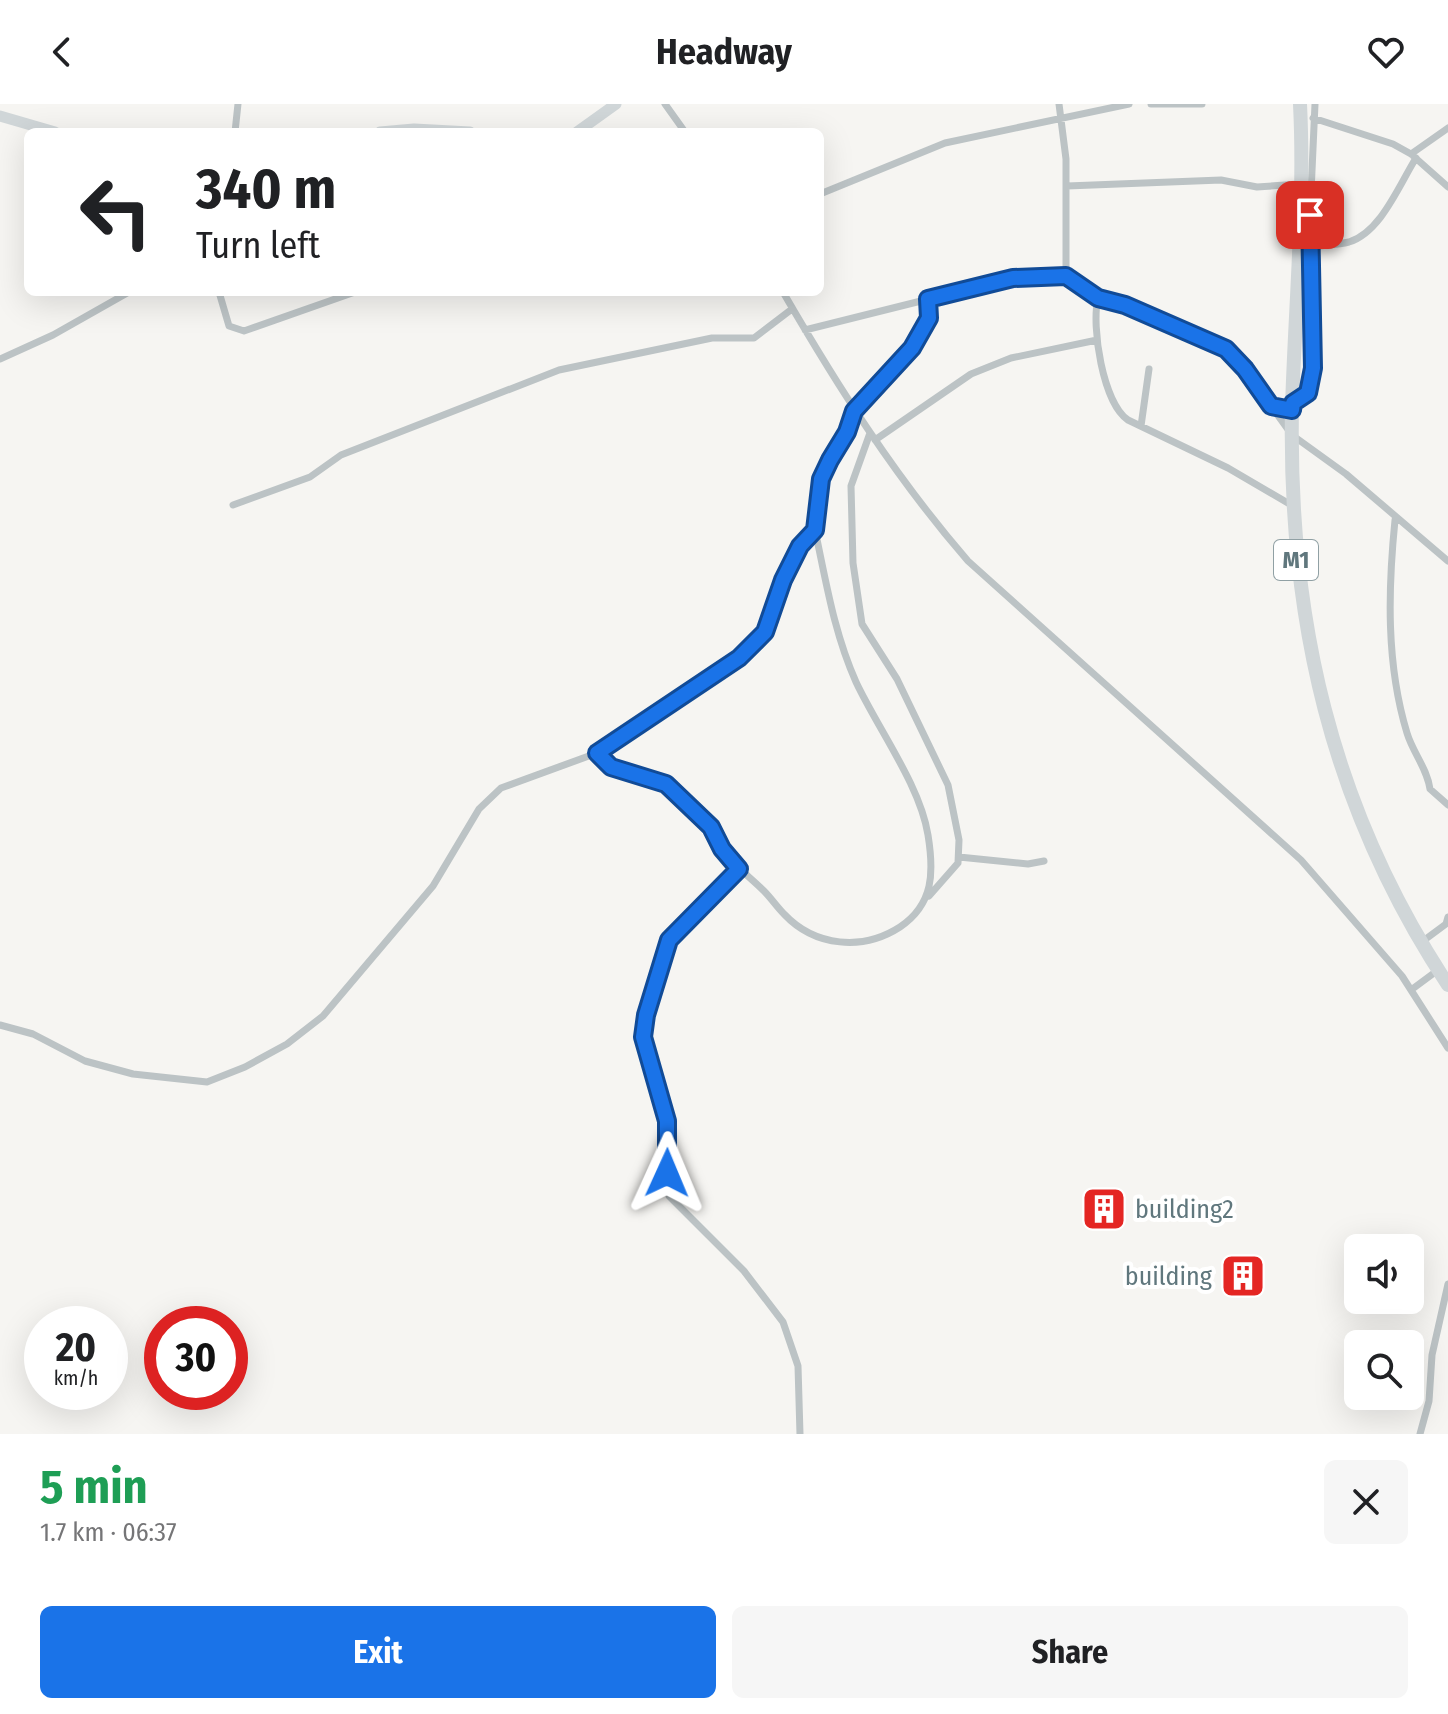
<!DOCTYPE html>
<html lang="en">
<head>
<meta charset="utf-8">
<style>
  body { margin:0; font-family:"Fira Sans Condensed",sans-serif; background:#f6f6f6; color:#202124; height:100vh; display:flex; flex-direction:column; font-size:30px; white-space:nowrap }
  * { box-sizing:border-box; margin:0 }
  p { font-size:26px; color:#757577 }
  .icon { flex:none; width:44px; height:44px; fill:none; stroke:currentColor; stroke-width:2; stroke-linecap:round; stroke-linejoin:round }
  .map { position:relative; height:1330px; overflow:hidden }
  .panel { display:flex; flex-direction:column; background:#fff; flex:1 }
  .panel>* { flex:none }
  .guide { position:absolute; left:24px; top:24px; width:800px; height:168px; border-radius:12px; box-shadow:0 8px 32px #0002; background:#fff; color:#202124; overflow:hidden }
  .controls { position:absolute; left:1344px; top:1130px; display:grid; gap:16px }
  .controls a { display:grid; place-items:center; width:80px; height:80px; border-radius:12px; background:#fff; box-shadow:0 8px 32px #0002; font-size:40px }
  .speed { position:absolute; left:24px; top:1202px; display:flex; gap:16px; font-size:40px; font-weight:700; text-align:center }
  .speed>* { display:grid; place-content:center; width:104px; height:104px; border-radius:50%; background:#fff; box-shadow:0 8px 32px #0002; line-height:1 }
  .speed small { font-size:20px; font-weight:400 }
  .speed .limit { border:12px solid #d22; background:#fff; color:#111 }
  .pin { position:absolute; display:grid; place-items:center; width:68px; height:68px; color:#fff; margin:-34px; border-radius:16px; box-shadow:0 4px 12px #0006 }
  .me { position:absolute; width:88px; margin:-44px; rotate:1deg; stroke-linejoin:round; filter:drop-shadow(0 0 6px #0008) }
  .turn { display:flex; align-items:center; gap:28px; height:168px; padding:0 40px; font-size:36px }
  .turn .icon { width:104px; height:104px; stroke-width:2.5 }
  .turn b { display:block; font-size:56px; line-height:68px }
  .round { display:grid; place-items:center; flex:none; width:84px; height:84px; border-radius:12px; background:#f6f6f6 }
  .head { display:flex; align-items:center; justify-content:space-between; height:136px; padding:0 40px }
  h1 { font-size:48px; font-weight:700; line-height:60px; color:#1e9e55 }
  .action { display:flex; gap:16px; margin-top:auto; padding:16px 40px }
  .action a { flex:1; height:92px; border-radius:12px; background:#1a73e8; color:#fff; font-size:32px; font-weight:700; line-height:92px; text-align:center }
  .action a+a { background:#f6f6f6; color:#202124 }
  header { display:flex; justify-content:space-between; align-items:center; height:104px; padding:0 40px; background:#fff; font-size:36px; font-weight:700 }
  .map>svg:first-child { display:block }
</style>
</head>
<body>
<header><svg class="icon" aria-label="back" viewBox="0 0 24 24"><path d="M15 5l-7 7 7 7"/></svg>Headway<svg class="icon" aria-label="heart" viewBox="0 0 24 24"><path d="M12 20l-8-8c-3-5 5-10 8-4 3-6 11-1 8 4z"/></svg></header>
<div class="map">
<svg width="1448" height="1330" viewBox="0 0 1448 1330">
  <rect width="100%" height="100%" fill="#f6f5f2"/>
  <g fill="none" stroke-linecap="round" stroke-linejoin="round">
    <!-- street -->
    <path stroke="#bcc3c5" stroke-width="7" d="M665,0L685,28
      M1059,0L1066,55V172
      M1151,0H1202
      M1313,14L1393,40L1411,50L1448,83
      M235,28L238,0
      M1411,50L1448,24
      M1067,82L1221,76L1257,83L1299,80
      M820,90L945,39L1129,0
      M1311,143C1323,141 1337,141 1349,138C1381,128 1399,81 1416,54
      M219,188L229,222L244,227L355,188
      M783,188C838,283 896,374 968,457L1301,756L1402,872L1448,944
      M1098,194C1091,223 1103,299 1128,316L1228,364L1293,402
      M805,226L1013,174L1057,170L1069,173L1098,194L1125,201L1226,245L1245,265L1271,302L1292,306
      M0,255L53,231L129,188
      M1294,297L1308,289L1313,264L1310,111L1315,0
      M1271,302L1292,331L1346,370L1448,457
      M1141,322L1149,265
      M870,329L851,382L853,459L862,520L897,575L948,681L959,736L958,759L929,792
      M875,336L971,270L1011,254L1097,236
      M233,401L310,373L341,351L559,266L712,234H754L792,205
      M1395,416C1388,486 1386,560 1407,629C1413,649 1427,664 1430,685L1448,701
      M597,649C620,675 645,662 667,681C679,691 700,711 711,722C718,730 718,741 725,749C737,764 751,774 764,787C771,794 777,803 784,810C815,843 863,847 900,823C934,800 934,768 928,731C920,681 878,625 856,578C834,529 826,477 815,426
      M959,753L1028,760L1044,757
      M739,765L669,836L644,922L645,943L665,1006L669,1092L744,1167L783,1218L798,1262L800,1330
      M1423,837L1446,820L1448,813
      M1411,886L1438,866
      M0,921L33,930L85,957L133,970L207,978L245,963L287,940L323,912L433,782L479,705L501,684L597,649L739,554L765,528L783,476L800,442L815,426L821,375L854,307L912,244L929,214L928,195
      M1420,1330L1429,1297L1432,1251L1448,1180"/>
    <!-- secondary -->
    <path stroke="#d0d6d8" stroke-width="11" d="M0,12L55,28
      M380,28L414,25L470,28
      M577,28L616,0"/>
    <!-- highway -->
    <path stroke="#d0d6d8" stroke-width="14" d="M1300,0C1305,100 1295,203 1292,304C1288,514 1331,704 1448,881"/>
  </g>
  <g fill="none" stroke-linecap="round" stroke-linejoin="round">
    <!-- route casing -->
    <g stroke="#114b97" stroke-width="20">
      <path id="route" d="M667,1069V1017L643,933L646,911L669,836L739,765L722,745L711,723L666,680L611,663L597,649L739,554L765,528L783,476L800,442L815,426L821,375L830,356L847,328L854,307L912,244L929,214L928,195L1013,174L1066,172L1098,194L1125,201L1226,245L1245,265L1271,302L1292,306L1293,299L1308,289L1313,264L1310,111"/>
    </g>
    <!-- route -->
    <use href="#route" stroke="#1a73e8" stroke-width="14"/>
  </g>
  <!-- icons -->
  <defs>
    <g id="building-square" transform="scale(2.3)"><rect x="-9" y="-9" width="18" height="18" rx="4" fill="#e42623" stroke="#fff"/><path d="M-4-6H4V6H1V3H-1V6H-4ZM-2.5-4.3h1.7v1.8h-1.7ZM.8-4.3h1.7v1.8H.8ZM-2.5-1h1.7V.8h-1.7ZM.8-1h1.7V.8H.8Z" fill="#fff"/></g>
  </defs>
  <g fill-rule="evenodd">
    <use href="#building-square" x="1104" y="1105"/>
    <use href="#building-square" x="1243" y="1172"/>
  </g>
  <g text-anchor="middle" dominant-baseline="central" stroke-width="8" stroke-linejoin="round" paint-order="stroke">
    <!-- shield labels -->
    <rect fill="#fff" stroke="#90a0a4" stroke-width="2" x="1274" y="436" width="44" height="40" rx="6"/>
    <g font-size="24" font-weight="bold" fill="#60777d">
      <text x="1296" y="456">M1</text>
    </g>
    <!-- poi labels -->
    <g font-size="26" fill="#60777d" stroke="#fff" text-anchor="start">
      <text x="1135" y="1105">building2</text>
      <text x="1212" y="1172" text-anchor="end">building</text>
    </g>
  </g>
</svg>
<div class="controls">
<a><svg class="icon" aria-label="sound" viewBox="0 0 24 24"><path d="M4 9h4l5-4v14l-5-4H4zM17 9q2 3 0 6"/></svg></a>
<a><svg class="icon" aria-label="search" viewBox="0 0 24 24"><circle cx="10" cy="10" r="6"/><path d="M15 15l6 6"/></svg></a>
</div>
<div class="speed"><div>20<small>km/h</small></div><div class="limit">30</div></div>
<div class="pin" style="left:1310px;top:111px;background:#d93025"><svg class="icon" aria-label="arrive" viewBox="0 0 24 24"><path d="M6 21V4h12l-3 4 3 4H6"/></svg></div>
<svg class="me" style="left:667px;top:1069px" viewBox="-20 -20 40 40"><path d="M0-17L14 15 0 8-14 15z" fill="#1a73e8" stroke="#fff" stroke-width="4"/></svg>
<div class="guide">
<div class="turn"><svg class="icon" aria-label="left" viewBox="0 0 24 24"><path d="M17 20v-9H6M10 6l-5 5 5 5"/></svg><div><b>340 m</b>Turn left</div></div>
</div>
</div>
<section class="panel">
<div class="head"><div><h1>5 min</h1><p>1.7 km · 06:37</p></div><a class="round"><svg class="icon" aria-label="close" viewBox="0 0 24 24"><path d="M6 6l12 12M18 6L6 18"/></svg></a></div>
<div class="action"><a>Exit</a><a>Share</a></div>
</section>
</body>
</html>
